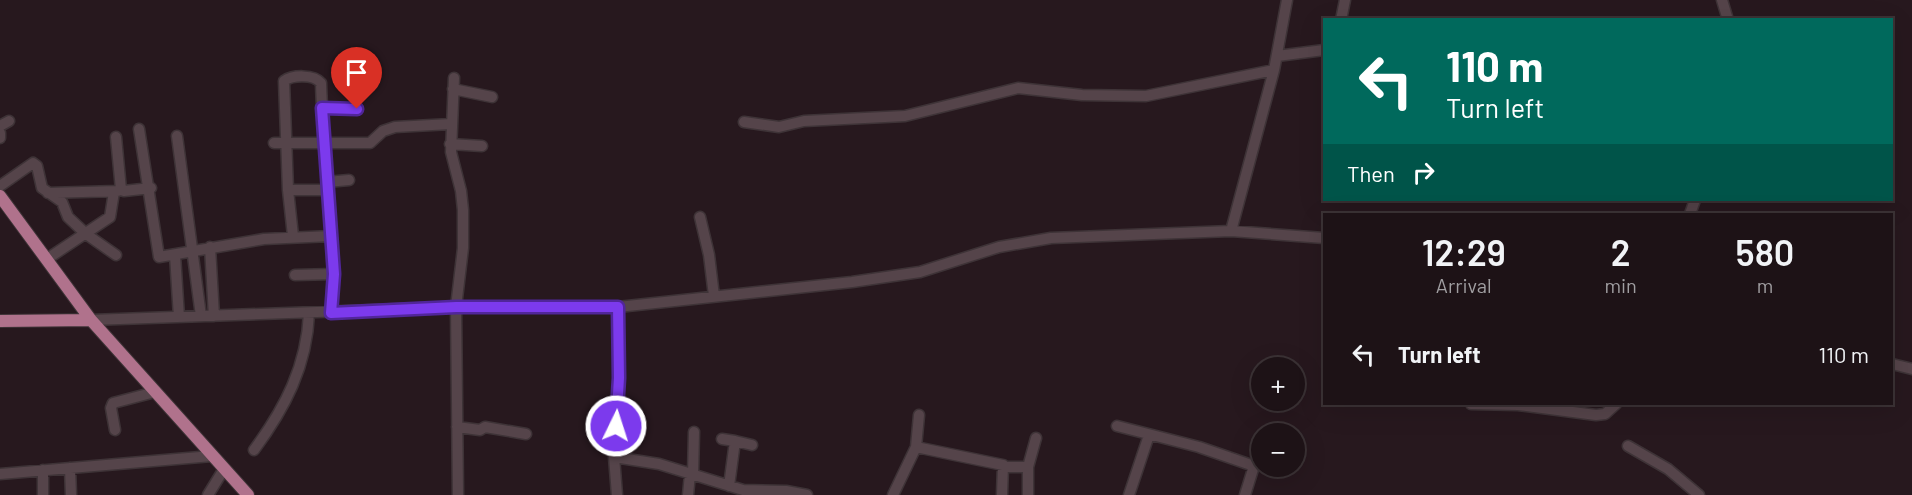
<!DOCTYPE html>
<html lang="en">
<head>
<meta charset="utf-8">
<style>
  body { margin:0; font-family:Barlow,sans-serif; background:#251b1f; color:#f1f3f6; height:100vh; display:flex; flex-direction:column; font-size:22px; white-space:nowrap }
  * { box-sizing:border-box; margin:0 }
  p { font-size:20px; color:#a09ea1 }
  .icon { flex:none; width:33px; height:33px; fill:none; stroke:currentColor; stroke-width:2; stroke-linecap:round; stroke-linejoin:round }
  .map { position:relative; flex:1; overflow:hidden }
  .drawer { position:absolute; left:1323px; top:213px; width:570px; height:192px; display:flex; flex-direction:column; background:#1d1216; border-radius:0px; box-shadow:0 6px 24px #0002,0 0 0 2px #3b3235 }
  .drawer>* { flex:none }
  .hud { position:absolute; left:1323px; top:18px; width:570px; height:183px; border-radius:0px; box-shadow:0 6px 24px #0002,0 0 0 2px #3b3235; background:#00695c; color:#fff; overflow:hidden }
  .fabs { position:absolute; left:1251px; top:357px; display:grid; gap:12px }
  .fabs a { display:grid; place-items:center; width:54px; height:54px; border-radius:50%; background:#1d1216; box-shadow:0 6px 24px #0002,0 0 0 2px #3b3235; font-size:30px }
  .pin { position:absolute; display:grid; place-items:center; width:51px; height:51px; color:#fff; margin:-62px -26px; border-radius:50% 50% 50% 0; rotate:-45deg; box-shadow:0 0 6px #0007 }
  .pin .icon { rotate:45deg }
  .me { position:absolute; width:66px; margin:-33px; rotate:4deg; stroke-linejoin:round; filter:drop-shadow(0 0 4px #0008) }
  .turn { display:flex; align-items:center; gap:21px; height:126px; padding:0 24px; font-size:27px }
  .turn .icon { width:78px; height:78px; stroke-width:2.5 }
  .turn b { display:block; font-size:42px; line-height:51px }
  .then { display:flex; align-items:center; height:57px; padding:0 24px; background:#0003; gap:12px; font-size:22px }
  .eta { display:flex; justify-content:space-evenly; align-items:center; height:102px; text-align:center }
  .eta b { font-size:36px; font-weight:600; line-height:42px }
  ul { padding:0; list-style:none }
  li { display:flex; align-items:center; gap:18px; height:78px; padding:0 24px }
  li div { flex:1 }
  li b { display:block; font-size:22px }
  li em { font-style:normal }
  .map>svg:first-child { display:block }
</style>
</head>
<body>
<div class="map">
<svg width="1912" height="495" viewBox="0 0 1912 495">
  <rect width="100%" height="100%" fill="#27181e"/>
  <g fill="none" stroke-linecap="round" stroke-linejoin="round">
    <!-- minor casing -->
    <g stroke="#3e3337" stroke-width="13">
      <path id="minor" d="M1722,0L1728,20
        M1341,20L1345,0
        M1277,56L1324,50
        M454,78L451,152L461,191L463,210V248L456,307L458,495
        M453,89L492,97
        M322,108L357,109
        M744,122L779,127L804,121L905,116L1018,88L1082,95L1146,96L1274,70
        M0,126L9,121
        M139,129L159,257L264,239L331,236
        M0,133V138
        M177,136L201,316
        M274,143H370L383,131L395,127L451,124
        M450,144L482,146
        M327,182L349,180
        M0,186L33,163L37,166L42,188L62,202L68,217L86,234L116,255
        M121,190L124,191L151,188
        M288,190H328
        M48,193L117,191
        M1690,214L1695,200
        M700,217L709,255L714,296
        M1231,231L1274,70L1287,0
        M293,236L288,190L284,81C292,75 314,74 321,83C323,160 337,237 331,313
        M210,247L214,316
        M175,255L179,317
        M47,259L110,217L114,192L121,190L116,137
        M295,275L334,274
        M91,320L456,307H618L852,282L920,272L999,247L1051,238L1231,231L1324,238
        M1892,364L1912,369
        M1471,404L1518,405L1596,415L1605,414L1616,404
        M1117,426L1199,447L1254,466L1245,495
        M457,427L480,430L485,427L526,434
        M115,430L111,408L113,403L155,392
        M722,439L735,441
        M1628,446L1668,469L1699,495
        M916,447L919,415
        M254,450C285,408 307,366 309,313
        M614,457L619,378L618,307
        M1005,467H1028L1036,438
        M1028,467V495
        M70,468L71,495
        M0,474L212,456
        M693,475L694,432
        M729,486L735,441L752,445
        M43,495V470
        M208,495L224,469
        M617,495L614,457L659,464L743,490L786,491L807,495
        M688,495L690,474
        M893,495L916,447L1003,465L1002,495
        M1129,495L1149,435"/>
    </g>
    <!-- major casing -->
    <g stroke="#3e3337" stroke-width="14">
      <path id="major" d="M0,196L91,320L248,495
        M0,321L91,320"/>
    </g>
    <!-- minor -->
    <use href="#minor" stroke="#55444a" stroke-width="10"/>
    <!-- major -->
    <use href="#major" stroke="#b0728c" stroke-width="12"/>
  </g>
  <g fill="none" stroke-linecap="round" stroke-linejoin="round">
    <!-- route casing -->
    <g stroke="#51269a" stroke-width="15">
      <path id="route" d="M357,109L322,108L334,274L331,313L456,307H618L619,378L616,426"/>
    </g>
    <!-- route -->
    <use href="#route" stroke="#7c3aed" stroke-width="10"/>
  </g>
</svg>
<div class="fabs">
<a>+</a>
<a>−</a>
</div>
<div class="pin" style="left:357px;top:109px;background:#d93025"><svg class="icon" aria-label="arrive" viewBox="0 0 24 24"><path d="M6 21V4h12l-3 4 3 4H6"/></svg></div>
<svg class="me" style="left:616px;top:426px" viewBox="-20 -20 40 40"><circle r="17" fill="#7c3aed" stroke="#fff" stroke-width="3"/><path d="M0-11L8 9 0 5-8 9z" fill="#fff"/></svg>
<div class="hud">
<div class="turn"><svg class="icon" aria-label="left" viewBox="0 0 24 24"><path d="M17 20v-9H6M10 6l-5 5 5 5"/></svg><div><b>110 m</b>Turn left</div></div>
<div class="then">Then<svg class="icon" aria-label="right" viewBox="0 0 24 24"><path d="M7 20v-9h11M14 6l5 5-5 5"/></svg></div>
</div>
<section class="drawer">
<div class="eta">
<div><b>12:29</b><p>Arrival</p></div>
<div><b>2</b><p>min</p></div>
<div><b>580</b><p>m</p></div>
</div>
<ul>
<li><svg class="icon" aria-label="left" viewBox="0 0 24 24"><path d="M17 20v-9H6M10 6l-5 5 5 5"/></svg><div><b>Turn left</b></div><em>110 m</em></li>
</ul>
</section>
</div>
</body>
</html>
